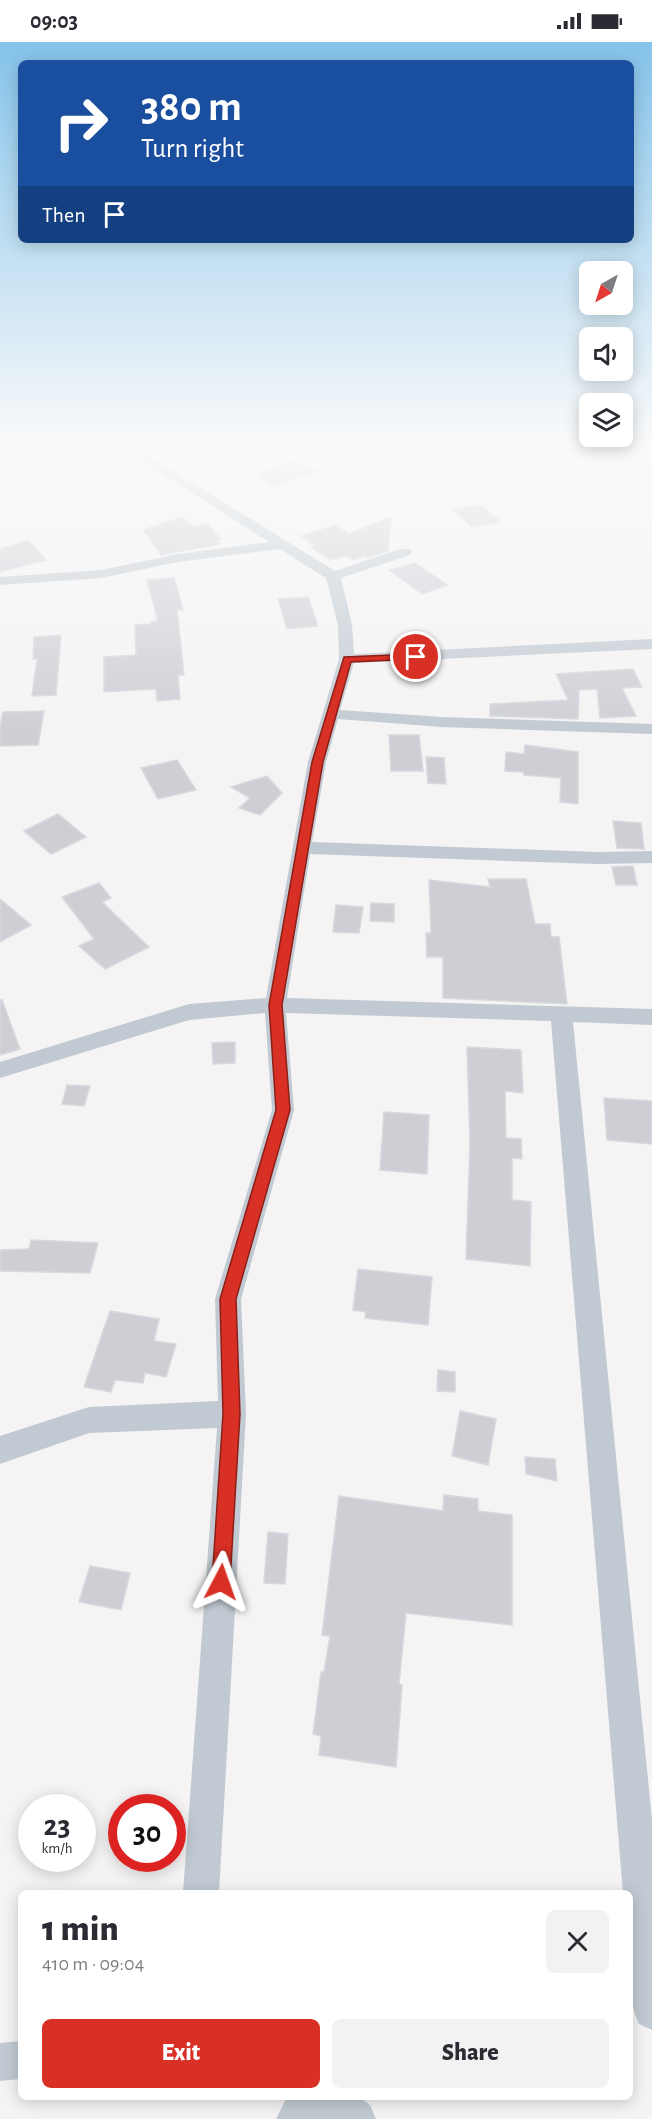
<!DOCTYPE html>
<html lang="en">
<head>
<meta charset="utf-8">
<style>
  body { margin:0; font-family:"Alegreya Sans",sans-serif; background:#f2f2f3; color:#2b2b33; height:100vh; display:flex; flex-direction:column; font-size:22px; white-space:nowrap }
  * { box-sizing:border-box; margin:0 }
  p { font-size:20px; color:#7c7c81 }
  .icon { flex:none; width:33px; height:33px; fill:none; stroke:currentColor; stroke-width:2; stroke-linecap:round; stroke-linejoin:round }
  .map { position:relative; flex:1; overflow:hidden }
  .sheet { position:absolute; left:18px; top:1848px; width:615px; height:210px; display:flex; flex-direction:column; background:#fff; border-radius:9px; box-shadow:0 3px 15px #0003 }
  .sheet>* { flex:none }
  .top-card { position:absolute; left:18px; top:18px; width:616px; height:183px; border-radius:9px; box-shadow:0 3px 15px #0003; background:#1a4fa0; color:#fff; overflow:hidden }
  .needle { width:39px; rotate:219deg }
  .buttons { position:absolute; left:579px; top:219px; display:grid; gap:12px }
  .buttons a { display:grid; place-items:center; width:54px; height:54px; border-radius:9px; background:#fff; box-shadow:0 3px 15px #0003; font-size:30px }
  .speed { position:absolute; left:18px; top:1752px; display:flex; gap:12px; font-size:30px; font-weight:700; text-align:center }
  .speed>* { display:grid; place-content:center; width:78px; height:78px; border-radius:50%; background:#fff; box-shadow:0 3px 15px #0003; line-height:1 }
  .speed small { font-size:15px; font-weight:400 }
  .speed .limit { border:9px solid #d22; background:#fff; color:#111 }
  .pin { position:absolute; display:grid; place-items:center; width:51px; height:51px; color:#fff; margin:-26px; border:3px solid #fff; border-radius:50%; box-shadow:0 2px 6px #0007 }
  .me { position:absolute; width:66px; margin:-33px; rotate:4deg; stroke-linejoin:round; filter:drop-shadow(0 0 4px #0008) }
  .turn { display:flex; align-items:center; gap:21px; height:126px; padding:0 24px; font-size:27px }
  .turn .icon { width:78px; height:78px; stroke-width:2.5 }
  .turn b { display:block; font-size:42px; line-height:51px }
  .then { display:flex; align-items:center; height:57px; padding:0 24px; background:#0003; gap:12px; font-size:22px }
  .round { display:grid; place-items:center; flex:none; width:63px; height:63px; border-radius:9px; background:#f2f2f3 }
  .head { display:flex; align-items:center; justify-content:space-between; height:102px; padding:0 24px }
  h1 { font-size:36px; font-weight:800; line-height:45px }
  .cta { display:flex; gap:12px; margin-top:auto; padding:12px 24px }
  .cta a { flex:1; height:69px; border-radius:9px; background:#d93025; color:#fff; font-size:24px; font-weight:800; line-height:69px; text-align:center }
  .cta a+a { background:#f2f2f3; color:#2b2b33 }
  .status { display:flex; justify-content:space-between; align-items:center; height:42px; padding:0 30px; background:#fff; direction:ltr }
  .status svg { height:16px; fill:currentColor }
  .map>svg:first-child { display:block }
</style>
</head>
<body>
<div class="status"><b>09:03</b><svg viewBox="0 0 49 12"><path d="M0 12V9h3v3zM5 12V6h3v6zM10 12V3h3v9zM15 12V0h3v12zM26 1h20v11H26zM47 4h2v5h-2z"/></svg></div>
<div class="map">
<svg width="652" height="2077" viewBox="0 0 652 2077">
  <rect width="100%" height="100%" fill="#f5f3f3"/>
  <!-- building -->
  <path fill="#cdcfd5" stroke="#d7d9de" stroke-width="1.5" d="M296,418L318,430L271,445L254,432Z
    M481,463L501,480L472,485L453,468Z
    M182,475L194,485L208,482L221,498L218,499L221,502L161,513L143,488Z
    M391,475L388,509L367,516L364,514L353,518L346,514L330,518L311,505L315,504L301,494L336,483L349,492Z
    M28,498L46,518L0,530V507Z
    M415,521L448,543L422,552L389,528Z
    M174,536L183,568H177L184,633H178L180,657L157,659L156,647L104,650V615L136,613L135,583L151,582V580L158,579L147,538Z
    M308,555L318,584L287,587L278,557Z
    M61,593L56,653L32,654L37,617H33L34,595Z
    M633,627L642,645L622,646L636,674L600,676L597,647L579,648L578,677L490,674V662L568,658L556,632Z
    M44,669L38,703L0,704V684L3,670Z
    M389,693H419L423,729H391Z
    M525,703L578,710V762L560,760L561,736L524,733V730L505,729L506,710L524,712Z
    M426,715L444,716L446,742L428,741Z
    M177,718L196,748L158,757L141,726Z
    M267,734L282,751L260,773L239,766L250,756L231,745Z
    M58,772L86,795L51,812L24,789Z
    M613,779L641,781L644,807L617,806Z
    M633,824L637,843H616L612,825Z
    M488,837H526L535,882H550L551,895H559L567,962L443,956V915H427L426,891H431L429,838L490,845Z
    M99,841L111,856L102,860L149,905L105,927L79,904L94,897L62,855Z
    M0,857L31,883L0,900Z
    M371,861L394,862V880L370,879Z
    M336,863L363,865L359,891L333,890Z
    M0,958H2L20,1007L0,1013Z
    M235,1000V1021L213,1022L212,1001Z
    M467,1005L521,1008L523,1051L505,1049L506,1096L521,1097L522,1117L512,1116V1158L531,1160L530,1224L466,1217L470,1101Z
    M67,1043L90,1044L84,1064L62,1062Z
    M604,1056L652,1059V1102L607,1098Z
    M384,1070L429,1073L427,1132L380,1128Z
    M31,1198L98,1201L90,1231L0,1229V1208L29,1207Z
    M358,1227L432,1235L428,1283L365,1276L366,1270L353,1268Z
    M110,1269L159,1277L154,1299L176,1302L166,1335L145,1331L143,1341L115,1338L111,1350L84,1345Z
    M438,1328L455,1330V1350L437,1349Z
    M460,1369L496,1377L488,1423L452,1414Z
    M525,1415L555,1417L557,1439L526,1432Z
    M444,1453L478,1457V1469L512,1473V1583L406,1571L399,1642L402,1643L396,1725L319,1713L321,1694L313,1692L321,1630H324L330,1594L322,1593L339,1454L443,1469Z
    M268,1490L288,1492L285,1542L264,1541Z
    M90,1524L130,1531L121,1568L79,1560Z"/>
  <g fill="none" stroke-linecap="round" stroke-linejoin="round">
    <!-- street -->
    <path fill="#c1cad2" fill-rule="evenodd" d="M117,403H131L335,529L400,507H410L412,510L410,513L341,536L352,583L354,612L652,597V607L354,621L340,668L442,675L652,682V692L442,685L338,677L326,720L312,800L598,810L652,809V821L598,822L310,812L287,956L652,967V983L573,980L652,1778V1988L639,1982C622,1944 630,1892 630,1851H623L551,979L286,971L294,1068L241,1257L246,1372L219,1851H183L217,1386L89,1391L0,1422V1394L89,1365L218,1359L215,1257L272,1068L265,971L189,978L0,1036V1020L189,962L266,956L308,720L339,617L338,583L326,536L280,507L178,520L101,536L0,543V535L101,528L178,512L269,500Z
      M21,1999V2037L0,2039V2001Z
      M287,2055H359L370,2063L376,2077H276Z"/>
  </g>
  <!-- sky -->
  <linearGradient id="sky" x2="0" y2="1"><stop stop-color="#85c3ea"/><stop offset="0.58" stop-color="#fafafa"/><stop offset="1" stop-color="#fafafa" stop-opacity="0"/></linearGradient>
  <rect width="652" height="694" fill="url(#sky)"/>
  <!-- route -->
  <path fill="#d93025" stroke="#8d1f18" stroke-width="1.5" d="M416,612L419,613V617L351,620L323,720L282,963L290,1068L236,1257L240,1372L230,1540L228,1546L221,1549L214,1546L212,1540L223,1372L220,1257L276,1068L269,963L312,720L344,615Z"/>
</svg>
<div class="buttons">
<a><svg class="needle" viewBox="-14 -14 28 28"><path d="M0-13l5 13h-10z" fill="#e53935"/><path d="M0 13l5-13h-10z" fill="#7c7c81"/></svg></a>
<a><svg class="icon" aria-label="sound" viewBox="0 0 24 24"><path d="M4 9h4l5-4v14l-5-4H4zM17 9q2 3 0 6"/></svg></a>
<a><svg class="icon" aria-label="layers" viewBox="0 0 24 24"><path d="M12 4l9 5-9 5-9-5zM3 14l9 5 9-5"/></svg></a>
</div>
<div class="speed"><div>23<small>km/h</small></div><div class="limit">30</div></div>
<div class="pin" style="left:416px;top:615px;background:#d93025"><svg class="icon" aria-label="arrive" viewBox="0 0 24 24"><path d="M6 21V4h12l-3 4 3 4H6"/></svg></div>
<svg class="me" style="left:221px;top:1540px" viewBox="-20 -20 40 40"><path d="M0-17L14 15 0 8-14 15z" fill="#d93025" stroke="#fff" stroke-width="4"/></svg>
<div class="top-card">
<div class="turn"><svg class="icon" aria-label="right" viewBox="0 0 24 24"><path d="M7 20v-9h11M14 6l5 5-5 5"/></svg><div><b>380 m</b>Turn right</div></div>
<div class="then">Then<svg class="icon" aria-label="arrive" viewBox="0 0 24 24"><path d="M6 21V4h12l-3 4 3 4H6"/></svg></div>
</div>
<section class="sheet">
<div class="head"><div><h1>1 min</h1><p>410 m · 09:04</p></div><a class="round"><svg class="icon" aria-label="close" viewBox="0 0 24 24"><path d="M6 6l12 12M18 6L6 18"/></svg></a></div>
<div class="cta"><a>Exit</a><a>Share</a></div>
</section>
</div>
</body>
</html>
